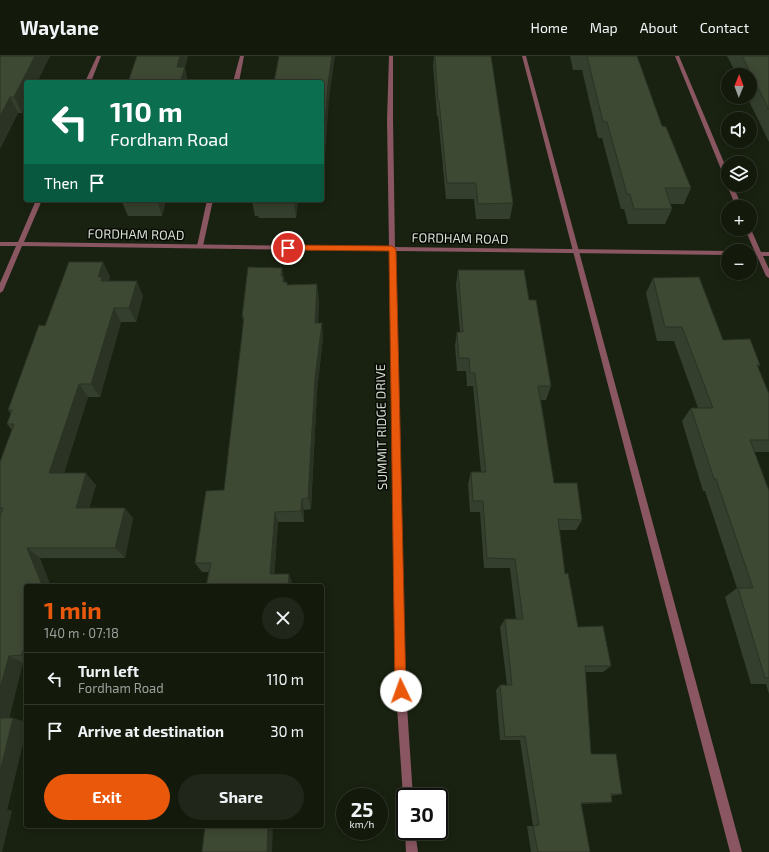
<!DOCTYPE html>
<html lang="en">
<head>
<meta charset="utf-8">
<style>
  body { margin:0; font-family:"Exo 2",sans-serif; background:#20271a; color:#f1f3f6; height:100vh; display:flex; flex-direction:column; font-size:15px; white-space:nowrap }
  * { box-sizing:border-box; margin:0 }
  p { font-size:13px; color:#9da19d }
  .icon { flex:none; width:22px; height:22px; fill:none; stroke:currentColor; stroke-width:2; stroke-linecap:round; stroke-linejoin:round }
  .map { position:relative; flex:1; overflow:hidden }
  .sheet { position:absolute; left:24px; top:528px; width:300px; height:244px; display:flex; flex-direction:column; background:#131a0c; border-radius:4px; box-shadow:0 2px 10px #0003,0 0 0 1px #32382d }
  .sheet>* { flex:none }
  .banner { position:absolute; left:24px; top:24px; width:300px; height:122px; border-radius:4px; box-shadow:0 2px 10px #0003,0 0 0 1px #32382d; background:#0b6e4f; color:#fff; overflow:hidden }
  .needle { width:26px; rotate:1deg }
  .buttons { position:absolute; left:721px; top:12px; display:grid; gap:8px }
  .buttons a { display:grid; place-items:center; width:36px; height:36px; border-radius:50%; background:#131a0c; box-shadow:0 2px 10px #0003,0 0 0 1px #32382d; font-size:20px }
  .speed { position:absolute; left:336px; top:732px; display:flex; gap:8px; font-size:20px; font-weight:700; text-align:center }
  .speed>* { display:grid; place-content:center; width:52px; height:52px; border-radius:50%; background:#131a0c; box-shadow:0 2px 10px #0003,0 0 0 1px #32382d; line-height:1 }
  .speed small { font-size:10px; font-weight:400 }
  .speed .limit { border:2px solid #111; border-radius:6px; background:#fff; color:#111 }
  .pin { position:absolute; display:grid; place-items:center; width:34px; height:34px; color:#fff; margin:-17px; border:2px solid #fff; border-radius:50%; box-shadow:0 1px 4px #0007 }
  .me { position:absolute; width:44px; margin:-22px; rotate:357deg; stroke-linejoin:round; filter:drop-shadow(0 0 3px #0008) }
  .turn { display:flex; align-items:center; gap:14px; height:84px; padding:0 20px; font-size:18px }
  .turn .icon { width:52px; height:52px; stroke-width:2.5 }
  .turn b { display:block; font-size:28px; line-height:34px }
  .then { display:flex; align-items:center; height:38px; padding:0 20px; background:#0003; gap:8px; font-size:15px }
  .round { display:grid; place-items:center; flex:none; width:42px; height:42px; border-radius:21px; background:#20271a }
  .headline { display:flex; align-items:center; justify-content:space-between; height:68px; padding:0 20px }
  h1 { font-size:24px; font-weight:700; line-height:30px; color:#ea580c }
  .action { display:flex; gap:8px; margin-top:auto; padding:8px 20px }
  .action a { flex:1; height:46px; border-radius:24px; background:#ea580c; color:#fff; font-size:16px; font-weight:700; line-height:46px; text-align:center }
  .action a+a { background:#20271a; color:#f1f3f6 }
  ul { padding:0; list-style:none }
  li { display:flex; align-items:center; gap:12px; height:52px; padding:0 20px; border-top:1px solid #32382d }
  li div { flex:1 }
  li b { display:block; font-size:15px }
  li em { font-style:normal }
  header { display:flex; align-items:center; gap:24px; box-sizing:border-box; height:56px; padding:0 20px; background:#131a0c; border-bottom:1px solid #32382d }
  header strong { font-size:19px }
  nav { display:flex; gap:22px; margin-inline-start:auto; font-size:14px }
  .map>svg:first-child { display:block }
</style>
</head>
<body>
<header>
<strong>Waylane</strong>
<nav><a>Home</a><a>Map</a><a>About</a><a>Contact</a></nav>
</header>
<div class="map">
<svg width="769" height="796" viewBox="0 0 769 796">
  <rect width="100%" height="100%" fill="#192210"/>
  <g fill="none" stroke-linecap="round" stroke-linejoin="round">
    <!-- service -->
    <path fill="#895661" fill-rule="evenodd" d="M240,0H244L239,26H233Z
      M522,0H526L742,796H730Z
      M207,144H213L203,190L200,192L197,190Z"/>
    <!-- minor -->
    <path fill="#895661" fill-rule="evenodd" d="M97,0H101L91,26H85Z
      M389,0H393V64L395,191L729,195L728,199L396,195L405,620L413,741H405V745L403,741L395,620L389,195L22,190L3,235L0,237V227L16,190H0V186H18L36,144H42L24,186L389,191L387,64Z
      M675,0H679L728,116V125L725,123Z
      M728,128V129H733L742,151H736L727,129Z
      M750,171L761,196H769V200H763L769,213V222L766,220L757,200H750V196H755L745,173H750Z
      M405,774V775H415L418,796H406L405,775Z"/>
  </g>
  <!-- wall -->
  <path fill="#353f2d" d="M0,0H50L37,26H26L22,57H18L0,93Z
    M434,0H491L513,147L510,163H476L474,143H446L438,60H437L433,9Z
    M570,0H637L662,70L691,132L684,148H670L672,153L665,168H628L624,153H621L602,82H598L582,14H573Z
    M727,0H769V86L747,41H750V19H737Z
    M120,144H166L162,160H128L122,146H121Z
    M252,144H298L296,162H259L258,160H255Z
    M103,206L110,221L109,225L143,240L136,266H121L100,341H88L64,417L96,429L89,452L133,462L125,502H40L26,530V607H23L9,662L26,666V674L7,754L12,755L0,796V406L12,374L7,368L11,358L8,354Z
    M458,214L529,244L551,330L546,344H541L554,427L582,464L576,474H559L565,518L578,571L611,610L603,616H585L591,698L622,738L611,740L612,746L602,747L581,748L590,796H531L527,770H533L520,684H500L496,634L500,629H507L500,571L505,563H516L510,512H484L480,456H470L468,428L471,416H481L473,330H467L466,315H457L455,290L457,276H460L456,229Z
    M653,222L723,284L760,309L758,311L769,338V396H754L769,435V638L766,628H751L725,541L737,532L705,435H703L682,365L691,352H698L674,285H657L646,237Z
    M284,226L287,229L319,243L318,267L323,281L317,335L311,453L304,454V466H278L274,518L292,527L209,516H202L195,507L224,434L244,268L242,261Z"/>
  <!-- shaded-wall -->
  <path fill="#2b3324" d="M35,0H50L37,26H26V48L22,57L14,41Z
    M180,0H188L185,12L188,26H180L177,11Z
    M332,0H335L329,44L322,141V106L328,28Z
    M10,41L18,57L0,93V60Z
    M157,144H166L162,160Z
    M294,144H298L296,162L294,147Z
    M103,206L110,221L107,230L108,240L98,221Z
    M282,212L285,226L286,241L281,220Z
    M137,225L143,240L136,266L129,252Z
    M317,228L319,243L317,281L315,267Z
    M114,252L121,266L100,341L91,328Z
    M322,267L323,281L317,335L311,453L308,442L315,322Z
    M79,328L88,341L60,429L49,417Z
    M86,417L96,429L86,463L76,452Z
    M302,443L304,454V466L301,455Z
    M125,452L133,462L125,502L115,492Z
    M275,456L278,466L274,527L270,518Z
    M27,492L40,502L51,530H42Z
    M289,518L292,527V530H288Z
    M26,586V601L22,599Z
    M9,600L23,607L7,667L0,665V632Z
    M13,662L26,666V674L7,754L12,755L2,796H0V716Z
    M268,770H273L272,796H267Z"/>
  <!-- building -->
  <path fill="#3e4934" stroke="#2b3324" d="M0,0H35L14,41H10L0,60Z
    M137,0H180L177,11H185L180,26H128Z
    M279,0H332L328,28L322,106V26H274Z
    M435,0H491L513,147L478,148L476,127H447L439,45H438Z
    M587,0H637L662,70L666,71L691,132H665L672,153H634L630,138H627L607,66H603Z
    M742,0H769V54Z
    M252,144H294V147H256V144Z
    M69,206H103L98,221H102L101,225H137L129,252H114L91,328H79L49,417H86L76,452H125L115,492H27L42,529V530H26V586L22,599L9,600L0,632V461L3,452H0V406L14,368H7L12,354H8L39,269L45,270Z
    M248,211L282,212L281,220H283V226H287V229L317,228L315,267H322L315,322L308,442L302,443L301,455L275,456L270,518H289L288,530H206L211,507H195L206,435L224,434L244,261H242Z
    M458,214H524L529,244H536L551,330H538L554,427H577L582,464L558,463L565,518L568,517L578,571L603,570L611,610H585L591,698H616L622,738H611L612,746L581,747L590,796H538L533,770L539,769L525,680L505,681L500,629H512L505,563H523L515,503L487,502L483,445H473L471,416H486L475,317H470L469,302H459L457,276H463Z
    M699,221L723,284L750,283L760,309H757L769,338V384H750L769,435V622H765L738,532H753L716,423H714L691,352H713L682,271H665L653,222Z
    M0,662H13L0,716Z
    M205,770H268L267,796H202Z"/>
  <!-- route -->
  <path fill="#ea580c" stroke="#983908" d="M288,189L392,190L396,193L406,635L405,639L401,641L397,639L395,635L389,195L288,194L285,192Z"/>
  <g text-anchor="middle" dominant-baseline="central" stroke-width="3" stroke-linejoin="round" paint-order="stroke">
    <!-- street labels -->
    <g font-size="13" fill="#d8dfd3" stroke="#070a04">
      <text transform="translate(136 178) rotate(1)">FORDHAM ROAD</text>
      <text transform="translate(460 182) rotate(1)">FORDHAM ROAD</text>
      <text transform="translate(381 371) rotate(-91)">SUMMIT RIDGE DRIVE</text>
    </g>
  </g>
</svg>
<div class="buttons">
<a><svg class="needle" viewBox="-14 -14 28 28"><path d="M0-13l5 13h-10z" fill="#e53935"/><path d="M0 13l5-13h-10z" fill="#9da19d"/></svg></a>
<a><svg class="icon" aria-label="sound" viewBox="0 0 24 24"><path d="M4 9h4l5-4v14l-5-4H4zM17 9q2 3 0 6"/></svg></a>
<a><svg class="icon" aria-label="layers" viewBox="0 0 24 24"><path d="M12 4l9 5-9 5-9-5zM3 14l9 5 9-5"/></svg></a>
<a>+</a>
<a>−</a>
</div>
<div class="speed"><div>25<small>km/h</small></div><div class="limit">30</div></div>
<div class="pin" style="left:288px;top:192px;background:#d93025"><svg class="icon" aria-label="arrive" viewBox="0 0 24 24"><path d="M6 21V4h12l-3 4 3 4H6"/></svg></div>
<svg class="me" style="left:401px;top:635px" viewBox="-20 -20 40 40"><circle r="19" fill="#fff"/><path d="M0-13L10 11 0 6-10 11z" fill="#ea580c"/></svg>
<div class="banner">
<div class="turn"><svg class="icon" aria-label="left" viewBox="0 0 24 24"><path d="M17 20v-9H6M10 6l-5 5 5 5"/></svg><div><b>110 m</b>Fordham Road</div></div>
<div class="then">Then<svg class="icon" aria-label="arrive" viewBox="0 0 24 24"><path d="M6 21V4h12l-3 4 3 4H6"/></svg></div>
</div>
<section class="sheet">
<div class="headline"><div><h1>1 min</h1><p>140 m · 07:18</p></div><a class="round"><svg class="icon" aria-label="close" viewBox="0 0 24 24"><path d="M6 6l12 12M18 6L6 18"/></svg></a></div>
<ul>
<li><svg class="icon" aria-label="left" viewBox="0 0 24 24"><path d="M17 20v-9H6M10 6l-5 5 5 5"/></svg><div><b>Turn left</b><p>Fordham Road</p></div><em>110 m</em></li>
<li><svg class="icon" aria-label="arrive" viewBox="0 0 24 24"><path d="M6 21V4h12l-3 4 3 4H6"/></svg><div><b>Arrive at destination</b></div><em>30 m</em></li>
</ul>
<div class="action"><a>Exit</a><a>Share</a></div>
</section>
</div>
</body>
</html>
